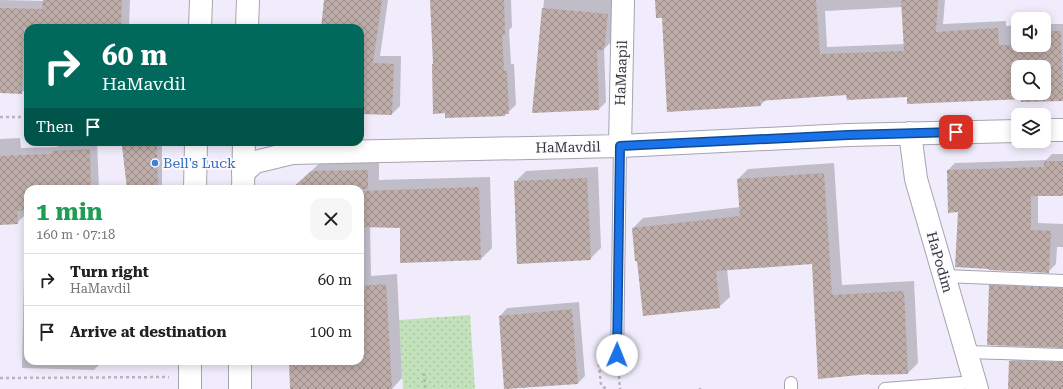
<!DOCTYPE html>
<html lang="en">
<head>
<meta charset="utf-8">
<style>
  body { margin:0; font-family:"Roboto Serif",serif; background:#f6f6f6; color:#202124; height:100vh; display:flex; flex-direction:column; font-size:15px; white-space:nowrap }
  * { box-sizing:border-box; margin:0 }
  p { font-size:13px; color:#757577 }
  .icon { flex:none; width:22px; height:22px; fill:none; stroke:currentColor; stroke-width:2; stroke-linecap:round; stroke-linejoin:round }
  .map { position:relative; flex:1; overflow:hidden }
  .side { position:absolute; left:24px; top:185px; width:340px; height:180px; display:flex; flex-direction:column; background:#fff; border-radius:12px; box-shadow:0 2px 10px #0003 }
  .side>* { flex:none }
  .top-card { position:absolute; left:24px; top:24px; width:340px; height:122px; border-radius:12px; box-shadow:0 2px 10px #0003; background:#00695c; color:#fff; overflow:hidden }
  .tools { position:absolute; left:1011px; top:12px; display:grid; gap:8px }
  .tools a { display:grid; place-items:center; width:40px; height:40px; border-radius:8px; background:#fff; box-shadow:0 2px 10px #0003; font-size:20px }
  .pin { position:absolute; display:grid; place-items:center; width:34px; height:34px; color:#fff; margin:-17px; border-radius:8px; box-shadow:0 2px 6px #0006 }
  .me { position:absolute; width:44px; margin:-22px; rotate:1deg; stroke-linejoin:round; filter:drop-shadow(0 0 3px #0008) }
  .turn { display:flex; align-items:center; gap:14px; height:84px; padding:0 12px; font-size:18px }
  .turn .icon { width:52px; height:52px; stroke-width:2.5 }
  .turn b { display:block; font-size:28px; line-height:34px }
  .then { display:flex; align-items:center; height:38px; padding:0 12px; background:#0003; gap:8px; font-size:15px }
  .round { display:grid; place-items:center; flex:none; width:42px; height:42px; border-radius:12px; background:#f6f6f6 }
  .headline { display:flex; align-items:center; justify-content:space-between; height:68px; padding:0 12px }
  h1 { font-size:24px; font-weight:700; line-height:30px; color:#1e9e55 }
  ul { padding:0; list-style:none }
  li { display:flex; align-items:center; gap:12px; height:52px; padding:0 12px; border-top:1px solid #e0e0e0 }
  li div { flex:1 }
  li b { display:block; font-size:15px }
  li em { font-style:normal }
  .map>svg:first-child { display:block }
</style>
</head>
<body>
<div class="map">
<svg width="1063" height="389" viewBox="0 0 1063 389">
  <defs>
    <pattern id="park-dots" width="8" height="8" patternUnits="userSpaceOnUse"><rect width="8" height="8" fill="#c3e2bb"/><path d="M2 2h.1M6 6h.1" fill="none" stroke="#a8c2a2" stroke-width="1.8" stroke-linecap="round"/></pattern>
    <pattern id="building-cross-hatch" width="8" height="8" patternUnits="userSpaceOnUse"><rect width="8" height="8" fill="#beada8"/><path d="M0 0l8 8M0 8l8-8" fill="none" stroke="#9b8e8a"/></pattern>
  </defs>
  <rect width="100%" height="100%" fill="#f0ecfb"/>
  <!-- park -->
  <path fill="url(#park-dots)" d="M470,315L475,389H403L399,320Z"/>
  <!-- shadow -->
  <path fill="#0003" fill-rule="evenodd" d="M0,0L95,2V0H130L129,25L126,28H28V87L21,93L0,92Z
    M325,0H388L380,56H401L400,106L392,114L360,113V28H322Z
    M431,0H511L512,27L509,30L511,64H514L516,105L505,115L446,117L434,63Z
    M544,0H614L611,42L604,49L606,102L599,109L534,112Z
    M656,0H945L943,24L1006,21V26L1018,25V45H1044V24H1063V100L1022,101V98L847,94L766,100L760,105L663,16ZM903,7L905,44L827,47L825,11ZM1018,67H1044V93H1018Z
    M20,138L21,148L57,147L61,144L97,142L99,189H28V209L25,210V215L17,223L0,224V139Z
    M127,142H162V185L182,188V189H128L123,146Z
    M1052,154H1063V195H1038V223L1063,224V247H1057L1056,264L1048,272L959,211L948,170L955,163L1046,160Z
    M379,159V180L490,177L492,248L481,259L400,227L370,226L371,276L397,274L402,378L392,389H291L290,361H360V189H292L323,160Z
    M834,163L842,285L914,281L918,363L908,373L871,374L813,263L727,269L730,297L719,307L638,260H636L633,228L643,218L740,207L738,179L748,169Z
    M598,167L601,248L590,259L515,182L526,171Z
    M28,269V361H103L94,370L22,368L24,273Z
    M997,279L1063,282V346L990,286Z
    M579,302L585,376L578,383L505,389L500,316L507,308Z
    M1017,354L1063,356V389H1009L1010,361Z"/>
  <!-- building -->
  <path fill="url(#building-cross-hatch)" fill-rule="evenodd" d="M43,0H122L121,28H24L22,94L0,93V8L42,9Z
    M324,0H382L373,63L394,64L392,115L360,114V28H321Z
    M430,0H504L505,35H502L504,71H507L509,114H505V116L445,118V113L433,114L432,64H433Z
    M655,0H816L820,54L904,51L901,0H938L936,32L998,28L999,45H1044V31H1061L1063,101L1021,102V99L907,104V97L847,100L846,95L760,101L761,106L667,112L662,18H656ZM1018,67H1044V93H1018Z
    M542,8L608,14L604,50H597L599,110L532,113Z
    M122,146H157L158,189H127Z
    M90,149L91,189H28V210L17,211L18,224L0,225V156L52,154V151Z
    M1044,161H1063V196H1031V230L1051,231L1049,273L989,270V269L955,267L958,212L948,213L947,170L1044,167Z
    M368,170V189H291L311,171Z
    M824,173L832,295L904,291L908,374L870,375V374L818,379L812,264L716,271L720,308L643,316L637,261H635L632,228L740,216L737,179Z
    M587,178L591,260L517,264L514,181Z
    M479,187L481,260L400,263V228L360,227V191Z
    M386,284L392,389H290L289,361H360V286Z
    M989,285L1063,288V348L987,345Z
    M572,309L578,384L504,389L499,316Z
    M1009,361L1063,362V389H1008Z"/>
  <g fill="none" stroke-linecap="round" stroke-linejoin="round">
    <!-- lane casing -->
    <g stroke="#a7a3b1" stroke-width="14">
      <path id="lane" d="M620,146L617,360L624,359
        M944,276L1063,281
        M966,352L1063,355
        M791,383V389
        M885,389L975,382"/>
    </g>
    <!-- street casing -->
    <g stroke="#a7a3b1" stroke-width="24">
      <path id="street" d="M1044,130H1063
        M910,133L916,179L977,389
        M620,146L623,0
        M243,173L255,162L292,153L620,146L848,135L1018,131"/>
    </g>
    <!-- primary casing -->
    <g stroke="#a7a3b1" stroke-width="24">
      <path id="primary" d="M200,28L201,0
        M247,28L248,0
        M195,189L196,142
        M243,189L244,142
        M190,389V361
        M240,389V361"/>
    </g>
    <!-- path -->
    <path stroke="#b7b3c0" stroke-width="2.5" stroke-dasharray="3 3" stroke-linecap="butt" d="M0,117H28
      M599,364L601,385L606,389
      M424,373L425,389
      M619,376L620,389
      M0,378L169,377
      M700,388V389"/>
    <!-- lane -->
    <use href="#lane" stroke="#fff" stroke-width="12"/>
    <!-- street -->
    <use href="#street" stroke="#fff" stroke-width="22"/>
    <!-- primary -->
    <use href="#primary" stroke="#fff" stroke-width="22"/>
  </g>
  <g fill="none" stroke-linecap="round" stroke-linejoin="round">
    <!-- route casing -->
    <g stroke="#114b97" stroke-width="10">
      <path id="route" d="M617,355L620,146L848,135L956,132"/>
    </g>
    <!-- route -->
    <use href="#route" stroke="#1a73e8" stroke-width="7"/>
  </g>
  <!-- markers -->
  <circle fill="#3f7fe0" stroke="#fcfbfe" stroke-width="1.5" cx="155" cy="163" r="4"/>
  <g text-anchor="middle" dominant-baseline="central" stroke-width="3.5" stroke-linejoin="round" paint-order="stroke">
    <!-- street labels -->
    <g font-size="14" fill="#37353b" stroke="#fcfbfe">
      <text transform="translate(621 73) rotate(-88)">HaMaapil</text>
      <text transform="translate(568 147) rotate(-1)">HaMavdil</text>
      <text transform="translate(940 262) rotate(74)">HaPodim</text>
    </g>
    <!-- shop labels -->
    <g font-size="14" fill="#366cbe" stroke="#fcfbfe" text-anchor="start">
      <text x="163" y="163">Bell's Luck</text>
    </g>
  </g>
</svg>
<div class="tools">
<a><svg class="icon" aria-label="sound" viewBox="0 0 24 24"><path d="M4 9h4l5-4v14l-5-4H4zM17 9q2 3 0 6"/></svg></a>
<a><svg class="icon" aria-label="search" viewBox="0 0 24 24"><circle cx="10" cy="10" r="6"/><path d="M15 15l6 6"/></svg></a>
<a><svg class="icon" aria-label="layers" viewBox="0 0 24 24"><path d="M12 4l9 5-9 5-9-5zM3 14l9 5 9-5"/></svg></a>
</div>
<div class="pin" style="left:956px;top:132px;background:#d93025"><svg class="icon" aria-label="arrive" viewBox="0 0 24 24"><path d="M6 21V4h12l-3 4 3 4H6"/></svg></div>
<svg class="me" style="left:617px;top:355px" viewBox="-20 -20 40 40"><circle r="19" fill="#fff"/><path d="M0-13L10 11 0 6-10 11z" fill="#1a73e8"/></svg>
<div class="top-card">
<div class="turn"><svg class="icon" aria-label="right" viewBox="0 0 24 24"><path d="M7 20v-9h11M14 6l5 5-5 5"/></svg><div><b>60 m</b>HaMavdil</div></div>
<div class="then">Then<svg class="icon" aria-label="arrive" viewBox="0 0 24 24"><path d="M6 21V4h12l-3 4 3 4H6"/></svg></div>
</div>
<section class="side">
<div class="headline"><div><h1>1 min</h1><p>160 m · 07:18</p></div><a class="round"><svg class="icon" aria-label="close" viewBox="0 0 24 24"><path d="M6 6l12 12M18 6L6 18"/></svg></a></div>
<ul>
<li><svg class="icon" aria-label="right" viewBox="0 0 24 24"><path d="M7 20v-9h11M14 6l5 5-5 5"/></svg><div><b>Turn right</b><p>HaMavdil</p></div><em>60 m</em></li>
<li><svg class="icon" aria-label="arrive" viewBox="0 0 24 24"><path d="M6 21V4h12l-3 4 3 4H6"/></svg><div><b>Arrive at destination</b></div><em>100 m</em></li>
</ul>
</section>
</div>
</body>
</html>
